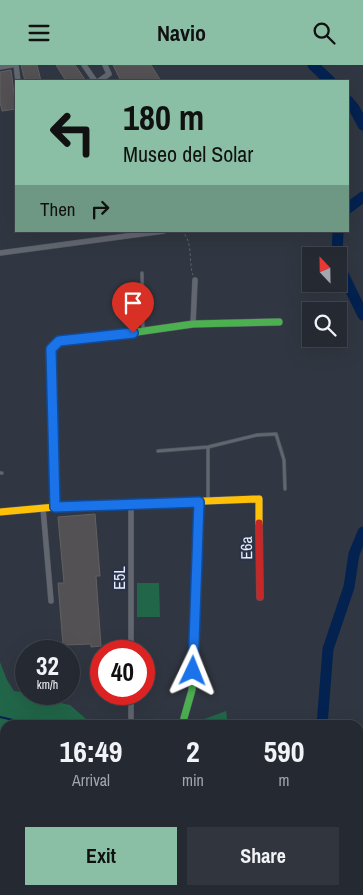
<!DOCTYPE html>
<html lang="en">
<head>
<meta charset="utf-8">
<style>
  body { margin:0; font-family:"Archivo Narrow",sans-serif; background:#31353e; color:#f1f3f6; height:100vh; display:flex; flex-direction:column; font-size:19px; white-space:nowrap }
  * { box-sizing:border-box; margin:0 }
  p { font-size:16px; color:#a3a6ac }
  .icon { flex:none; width:28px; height:28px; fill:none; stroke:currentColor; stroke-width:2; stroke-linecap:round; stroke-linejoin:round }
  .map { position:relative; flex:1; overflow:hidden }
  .sheet { position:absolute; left:0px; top:655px; width:364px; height:175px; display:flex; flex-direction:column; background:#252932; border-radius:15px 15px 0 0; box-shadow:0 5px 20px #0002,0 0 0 1px #42454d }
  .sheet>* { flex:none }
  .guide { position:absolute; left:15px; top:15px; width:334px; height:152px; border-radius:0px; box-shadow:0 5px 20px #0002,0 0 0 1px #42454d; background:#8abfa5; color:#111; overflow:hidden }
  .needle { width:32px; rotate:338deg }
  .controls { position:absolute; left:302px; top:182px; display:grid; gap:10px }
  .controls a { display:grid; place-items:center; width:45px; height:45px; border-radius:0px; background:#252932; box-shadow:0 5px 20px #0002,0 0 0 1px #42454d; font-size:25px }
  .speed { position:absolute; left:15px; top:575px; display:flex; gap:10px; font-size:25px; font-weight:700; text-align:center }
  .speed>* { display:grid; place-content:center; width:65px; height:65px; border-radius:50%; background:#252932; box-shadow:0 5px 20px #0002,0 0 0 1px #42454d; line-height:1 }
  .speed small { font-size:12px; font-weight:400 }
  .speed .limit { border:8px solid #d22; background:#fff; color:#111 }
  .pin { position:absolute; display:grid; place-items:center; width:42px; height:42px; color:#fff; margin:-51px -21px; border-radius:50% 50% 50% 0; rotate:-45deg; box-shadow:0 0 5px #0007 }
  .pin .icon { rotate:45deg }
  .me { position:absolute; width:55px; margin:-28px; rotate:2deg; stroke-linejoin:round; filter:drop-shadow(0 0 4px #0008) }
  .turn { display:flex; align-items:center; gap:18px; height:105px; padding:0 25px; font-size:22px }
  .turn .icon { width:65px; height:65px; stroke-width:2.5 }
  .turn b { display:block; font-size:35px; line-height:42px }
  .then { display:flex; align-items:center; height:48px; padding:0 25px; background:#0003; gap:10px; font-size:19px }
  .eta { display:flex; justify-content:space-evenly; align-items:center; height:85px; text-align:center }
  .eta b { font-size:30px; font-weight:700; line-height:35px }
  .primary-button { display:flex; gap:10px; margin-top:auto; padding:10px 25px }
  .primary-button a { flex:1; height:58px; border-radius:0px; background:#8abfa5; color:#111; font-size:20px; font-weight:700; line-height:58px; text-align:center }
  .primary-button a+a { background:#31353e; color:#f1f3f6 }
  header { display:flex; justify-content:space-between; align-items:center; height:65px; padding:0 25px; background:#8abfa5; color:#111; font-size:22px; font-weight:700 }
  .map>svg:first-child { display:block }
</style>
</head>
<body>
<header><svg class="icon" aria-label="menu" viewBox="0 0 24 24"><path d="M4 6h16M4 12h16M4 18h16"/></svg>Navio<svg class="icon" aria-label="search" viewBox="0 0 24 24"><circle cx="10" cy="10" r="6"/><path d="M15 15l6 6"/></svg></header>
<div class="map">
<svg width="363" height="830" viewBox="0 0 363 830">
  <rect width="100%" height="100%" fill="#313742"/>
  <!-- green -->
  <path fill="#226649" d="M137,518H159L160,552H137Z
    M0,597L7,615L14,626L37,629L51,636L70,640L93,660H5V741L0,740Z
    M226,646L228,660H187H188Z"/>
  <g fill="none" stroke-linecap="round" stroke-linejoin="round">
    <!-- stream -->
    <path stroke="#042250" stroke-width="2" d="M0,652L35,660"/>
    <!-- river -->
    <path stroke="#042250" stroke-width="11" d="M313,0L330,16
      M348,36L354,43L363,60
      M348,143L363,132
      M337,191L338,166
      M339,201L363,250
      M322,660L328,584L349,522L354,489L363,467
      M221,825L228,830"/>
  </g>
  <!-- building -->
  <path fill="#535153" stroke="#626061" d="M21,0H37L41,16H25Z
    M56,0H75L86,16H66Z
    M113,0H151L161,16H121Z
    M11,5L16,44L2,46L0,37V7Z
    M95,449L100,511H96L101,581L91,582V579L63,580L58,518H64L58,452Z"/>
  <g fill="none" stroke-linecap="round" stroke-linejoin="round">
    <!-- lane casing -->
    <g stroke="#50555f" stroke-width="4">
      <path id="lane" d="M142,208L143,265
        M158,386L208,382L257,370L276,369L284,395L285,424
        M0,408H2
        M208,434V382
        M50,830L55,826"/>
    </g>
    <!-- street casing -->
    <g stroke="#50555f" stroke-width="6">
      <path id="street" d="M16,0L18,16
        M84,0L95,16
        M0,2L12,0
        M99,16L109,9L105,0
        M0,188L164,166
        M193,259L195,215
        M43,443L51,536
        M131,586V440
        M131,660V629"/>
    </g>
    <!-- fast casing -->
    <g stroke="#50555f" stroke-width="8">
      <path id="fast" d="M116,270L193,259L279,257
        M184,653L192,625L199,437"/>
    </g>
    <!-- slow casing -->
    <g stroke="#50555f" stroke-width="8">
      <path id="slow" d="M55,442L51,288L56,278L116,270
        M0,447L55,442L259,434V458"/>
    </g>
    <!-- jam casing -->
    <g stroke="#50555f" stroke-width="8">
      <path id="jam" d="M259,458L260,532"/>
    </g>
    <!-- path -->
    <path stroke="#60646c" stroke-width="1" stroke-dasharray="2.5 2.5" stroke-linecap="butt" d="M181,166C194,175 188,197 193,210"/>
    <!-- lane -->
    <use href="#lane" stroke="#62666f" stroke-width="2.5"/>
    <!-- street -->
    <use href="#street" stroke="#62666f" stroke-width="5"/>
    <!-- fast -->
    <use href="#fast" stroke="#4caf50" stroke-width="7"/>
    <!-- slow -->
    <use href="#slow" stroke="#ffc107" stroke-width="7"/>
    <!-- jam -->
    <use href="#jam" stroke="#c62828" stroke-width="7"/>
  </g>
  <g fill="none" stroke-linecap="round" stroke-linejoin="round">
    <!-- route casing -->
    <g stroke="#114b97" stroke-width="12">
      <path id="route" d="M133,268L59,276L51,284L55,442L199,437L193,606"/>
    </g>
    <!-- route -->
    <use href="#route" stroke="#1a73e8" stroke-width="9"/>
  </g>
  <g text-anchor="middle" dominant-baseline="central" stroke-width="5" stroke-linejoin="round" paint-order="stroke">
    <!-- street labels -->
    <g font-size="16" fill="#e7eefc" stroke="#2a3449">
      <text transform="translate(246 483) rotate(-91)">E6a</text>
      <text transform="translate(119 513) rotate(-90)">E5L</text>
    </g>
  </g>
</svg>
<div class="controls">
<a><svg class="needle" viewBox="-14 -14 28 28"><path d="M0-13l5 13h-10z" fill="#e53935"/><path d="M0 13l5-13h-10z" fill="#a3a6ac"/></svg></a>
<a><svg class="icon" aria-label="search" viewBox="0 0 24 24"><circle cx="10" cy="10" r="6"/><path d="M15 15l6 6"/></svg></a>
</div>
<div class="speed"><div>32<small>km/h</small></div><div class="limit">40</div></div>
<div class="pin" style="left:133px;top:268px;background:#d93025"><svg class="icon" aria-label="arrive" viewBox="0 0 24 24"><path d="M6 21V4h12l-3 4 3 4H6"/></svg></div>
<svg class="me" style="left:193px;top:606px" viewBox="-20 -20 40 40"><path d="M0-17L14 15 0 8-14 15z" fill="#1a73e8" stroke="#fff" stroke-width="4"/></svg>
<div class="guide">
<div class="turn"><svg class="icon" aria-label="left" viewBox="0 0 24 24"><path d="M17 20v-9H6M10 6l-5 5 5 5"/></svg><div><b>180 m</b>Museo del Solar</div></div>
<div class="then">Then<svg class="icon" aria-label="right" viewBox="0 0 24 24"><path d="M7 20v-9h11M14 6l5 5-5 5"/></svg></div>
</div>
<section class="sheet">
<div class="eta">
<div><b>16:49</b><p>Arrival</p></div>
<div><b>2</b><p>min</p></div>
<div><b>590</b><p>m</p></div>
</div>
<div class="primary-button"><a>Exit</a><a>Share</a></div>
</section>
</div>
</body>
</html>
